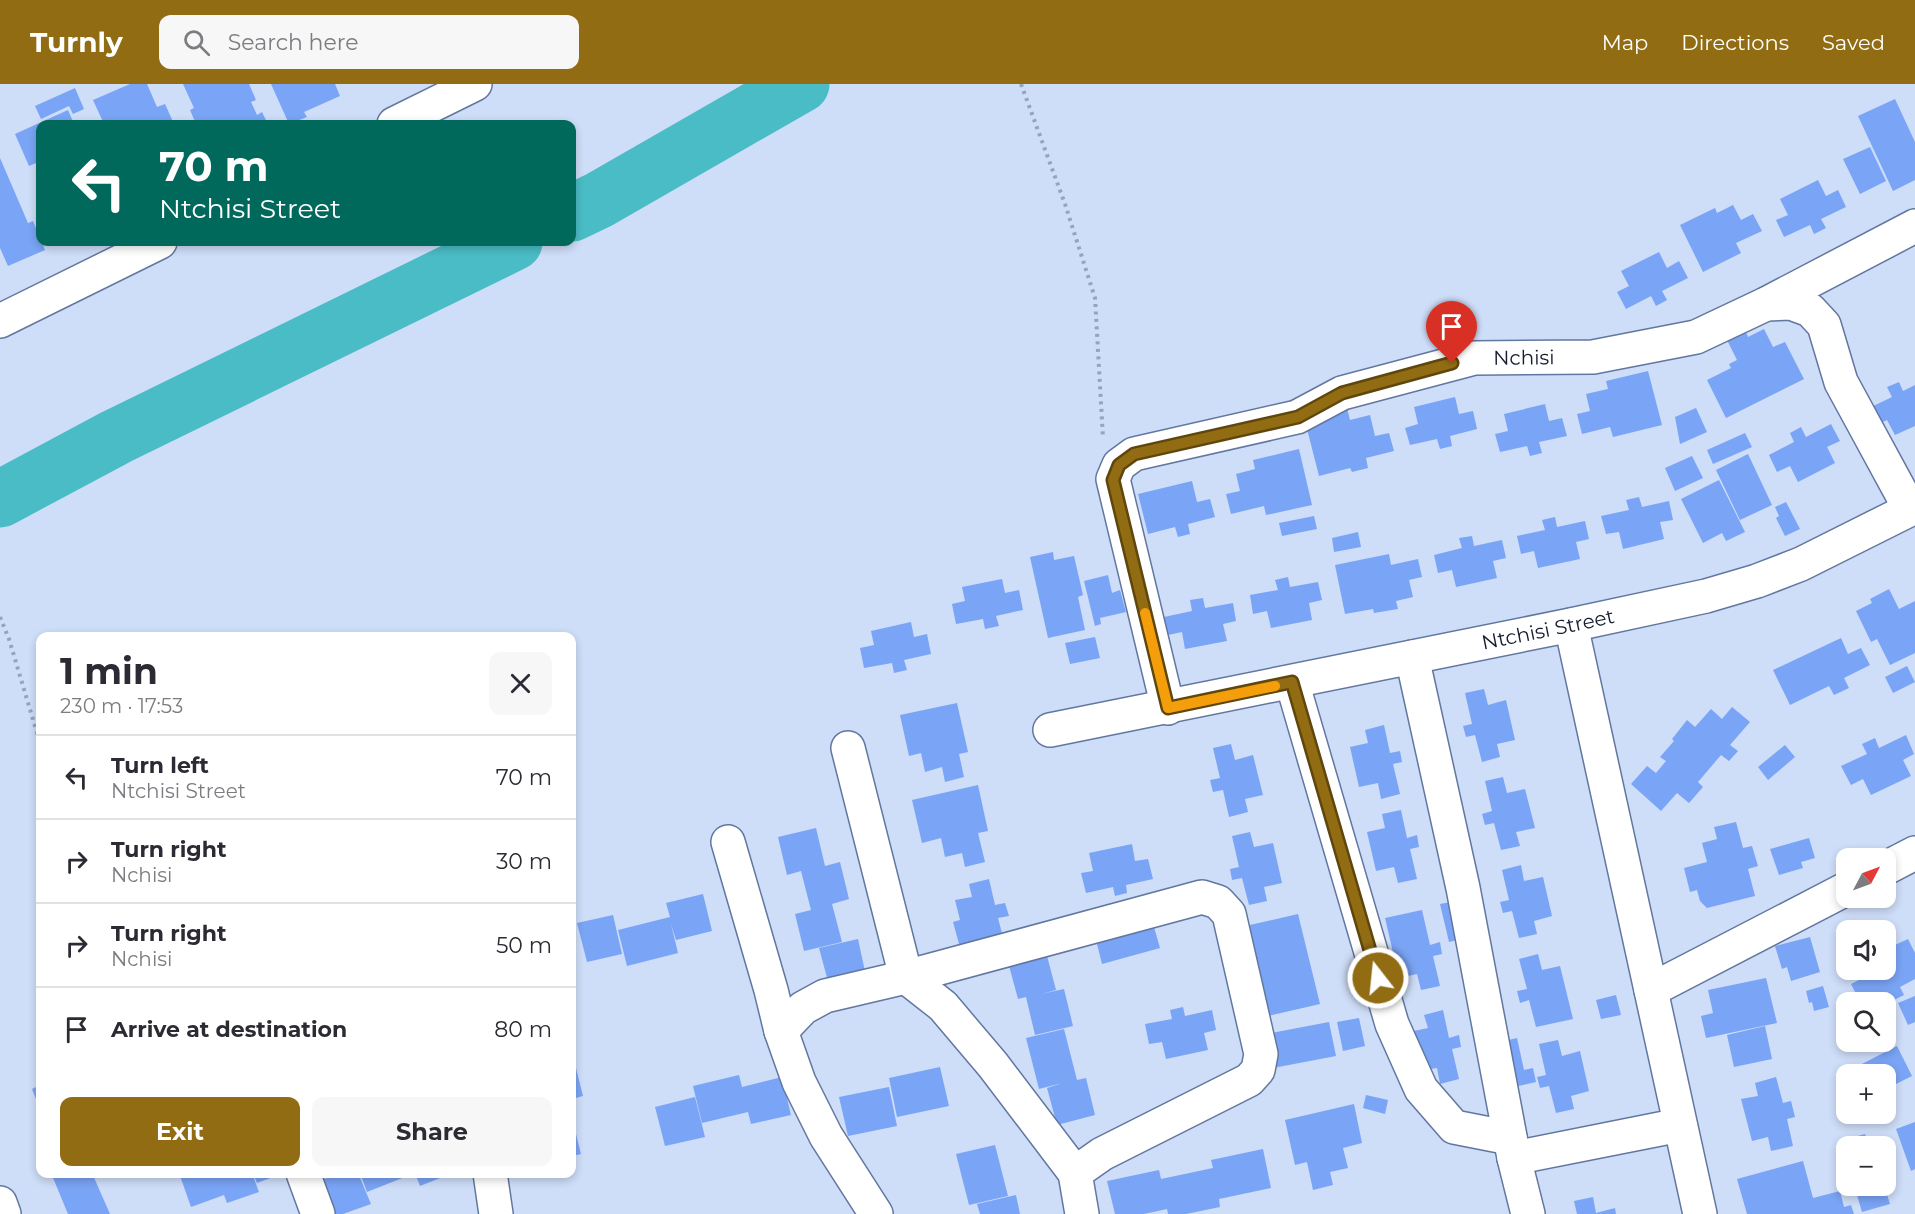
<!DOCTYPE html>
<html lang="en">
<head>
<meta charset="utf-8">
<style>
  body { margin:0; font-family:Montserrat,sans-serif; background:#f7f7f7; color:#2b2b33; height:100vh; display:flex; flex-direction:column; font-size:22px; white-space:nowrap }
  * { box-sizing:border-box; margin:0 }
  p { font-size:20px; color:#7c7c81 }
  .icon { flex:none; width:33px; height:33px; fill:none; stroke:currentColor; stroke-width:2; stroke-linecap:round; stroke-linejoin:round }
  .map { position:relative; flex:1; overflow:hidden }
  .sheet { position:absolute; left:36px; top:548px; width:540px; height:546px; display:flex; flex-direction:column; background:#fff; border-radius:12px; box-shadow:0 3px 9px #0003 }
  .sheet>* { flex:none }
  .banner { position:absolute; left:36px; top:36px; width:540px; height:126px; border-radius:12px; box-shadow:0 3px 9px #0003; background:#00695c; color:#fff; overflow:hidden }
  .needle { width:39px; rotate:49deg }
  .controls { position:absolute; left:1836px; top:764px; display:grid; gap:12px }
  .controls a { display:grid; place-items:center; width:60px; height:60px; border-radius:12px; background:#fff; box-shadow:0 3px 9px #0003; font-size:30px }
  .pin { position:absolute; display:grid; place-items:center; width:51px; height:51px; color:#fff; margin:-62px -26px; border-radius:50% 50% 50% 0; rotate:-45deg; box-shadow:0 0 6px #0007 }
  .pin .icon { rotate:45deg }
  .me { position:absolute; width:66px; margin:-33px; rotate:344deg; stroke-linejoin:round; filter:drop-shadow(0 0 4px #0008) }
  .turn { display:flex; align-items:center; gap:21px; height:126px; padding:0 24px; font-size:27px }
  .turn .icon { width:78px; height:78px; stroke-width:2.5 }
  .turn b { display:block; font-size:42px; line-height:51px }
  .round { display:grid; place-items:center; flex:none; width:63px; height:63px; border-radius:12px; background:#f7f7f7 }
  .headline { display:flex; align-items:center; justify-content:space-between; height:102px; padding:0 24px }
  h1 { font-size:36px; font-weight:700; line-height:45px }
  .action { display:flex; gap:12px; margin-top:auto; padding:12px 24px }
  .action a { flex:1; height:69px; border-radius:12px; background:#916c13; color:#fff; font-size:24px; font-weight:700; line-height:69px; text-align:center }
  .action a+a { background:#f7f7f7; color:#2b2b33 }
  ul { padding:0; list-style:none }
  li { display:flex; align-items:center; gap:18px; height:84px; padding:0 24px; border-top:2px solid #e1e1e2 }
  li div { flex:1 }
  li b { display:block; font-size:22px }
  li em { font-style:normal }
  header { display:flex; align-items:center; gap:36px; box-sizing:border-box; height:84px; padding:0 30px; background:#916c13; color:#fff }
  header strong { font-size:28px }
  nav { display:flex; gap:33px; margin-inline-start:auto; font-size:21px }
  .search { width:420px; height:54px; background:#f7f7f7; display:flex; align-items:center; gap:15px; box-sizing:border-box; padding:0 21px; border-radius:12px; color:#7c7c81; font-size:22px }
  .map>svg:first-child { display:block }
</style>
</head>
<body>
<header>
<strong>Turnly</strong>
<div class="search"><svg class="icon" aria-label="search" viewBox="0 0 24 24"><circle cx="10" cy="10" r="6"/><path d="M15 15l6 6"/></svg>Search here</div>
<nav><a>Map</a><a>Directions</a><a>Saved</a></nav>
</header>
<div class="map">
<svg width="1915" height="1130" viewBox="0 0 1915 1130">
  <rect width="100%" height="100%" fill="#ceddf8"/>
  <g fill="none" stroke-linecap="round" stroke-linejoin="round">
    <!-- river -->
    <path stroke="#4abcc5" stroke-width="57" d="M572,129L599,116L801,0
      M0,415L116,353L514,158"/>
  </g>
  <!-- building -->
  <path fill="#7aa4f5" d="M130,0H147L157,23L165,20L174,40H104L93,16Z
    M183,0H249L256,16L251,18L257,31L262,28L268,40H196L190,26L194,24Z
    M271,0H335L340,12L304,28L307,33L289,40Z
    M75,4L84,25L73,30L69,22L41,35L35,22Z
    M1895,15L1915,58V96L1893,107L1858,32Z
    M68,26L74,40H40V89L36,79L29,82L15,50Z
    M1870,63L1886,97L1860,110L1843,75Z
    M0,74L28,139L33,137L45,166L8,182L0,164Z
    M1818,96L1826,112L1838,106L1846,123L1821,135L1826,144L1814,150L1810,141L1784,153L1776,136L1788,131L1780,115Z
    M1733,121L1741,136L1753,130L1762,147L1736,159L1741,169L1703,188L1680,141L1715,124L1717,129Z
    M1659,168L1667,184L1679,177L1688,194L1662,207L1667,216L1656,222L1651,212L1626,225L1617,208L1629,202L1621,187Z
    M1743,241L1748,253L1764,245L1773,263L1785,258L1804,295L1726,334L1707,296L1731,284L1729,280L1737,276L1724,250Z
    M1648,287L1662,341L1613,353L1610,343L1582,350L1577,330L1590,327L1586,310L1608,305L1606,297Z
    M1899,298L1903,307L1915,301V342L1895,351L1887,336L1875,342L1867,325L1892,313L1887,303Z
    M1455,313L1459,330L1473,327L1477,345L1450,352L1452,362L1440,365L1437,355L1410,361L1405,344L1418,340L1414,323Z
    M1346,320L1350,336L1370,331L1375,352L1389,349L1394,367L1366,374L1368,384L1352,388L1350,384L1319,392L1305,337Z
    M1545,320L1549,337L1562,334L1567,352L1539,358L1542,369L1530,372L1527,362L1500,368L1495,350L1508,347L1504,330Z
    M1696,324L1707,348L1680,360L1675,333Z
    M1831,340L1840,357L1827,363L1835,379L1798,398L1790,382L1777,388L1769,371L1794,358L1790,349L1801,343L1806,353Z
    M1745,349L1752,363L1713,380L1707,366Z
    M1299,365L1312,421L1266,431L1264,422L1231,430L1226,410L1240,407L1236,390L1255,385L1253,376Z
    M1748,370L1772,421L1740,436L1716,386Z
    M1692,372L1703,394L1675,407L1665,384Z
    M1719,396L1745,448L1726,457L1722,449L1703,459L1681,415Z
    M1192,397L1197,418L1210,415L1215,433L1188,440L1190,450L1178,453L1175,443L1148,450L1138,410Z
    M1639,413L1642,423L1669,417L1673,436L1660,438L1664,455L1623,465L1619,448L1606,450L1601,432L1629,426L1626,416Z
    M1786,418L1800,445L1785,452L1776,434L1779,432L1775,423Z
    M1314,432L1317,445L1282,452L1279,439Z
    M1555,433L1557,443L1585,437L1589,455L1576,458L1580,475L1538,484L1534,467L1521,470L1517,452L1545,446L1542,436Z
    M1358,448L1361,463L1334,468L1332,454Z
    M1472,452L1474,462L1502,456L1506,474L1493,477L1497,494L1456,503L1452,486L1438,489L1434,471L1462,464L1459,454Z
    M1053,468L1054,476L1074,472L1083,511L1078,513L1085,546L1048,554L1030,473Z
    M1389,470L1391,481L1418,475L1422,493L1409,496L1413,513L1396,517L1398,525L1374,529L1373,525L1345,530L1335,481Z
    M1108,491L1112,509L1120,506L1126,528L1100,534L1101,540L1095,542L1084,497Z
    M1288,493L1290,503L1318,498L1322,516L1309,519L1312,536L1271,544L1267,527L1253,530L1250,511L1278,506L1275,496Z
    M1002,495L1005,509L1019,506L1023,526L996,532L999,542L985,545L983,535L956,540L952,520L965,517L962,503Z
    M1889,505L1899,525L1915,517V569L1890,581L1877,555L1871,558L1856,527L1872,519L1870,515Z
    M1203,514L1205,524L1233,519L1236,537L1223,540L1227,557L1185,565L1182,548L1168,551L1164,533L1192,527L1190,516Z
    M911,538L914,553L927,550L931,570L904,576L907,586L894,589L892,579L864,584L860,564L874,561L871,547Z
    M1095,553L1100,574L1070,580L1065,559Z
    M1841,554L1848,570L1861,564L1870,581L1844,594L1849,604L1834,611L1829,602L1790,621L1773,586Z
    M1907,582L1915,598L1893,609L1885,593Z
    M1484,605L1488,621L1506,616L1515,656L1497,660L1500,673L1482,678L1475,651L1466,653L1463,642L1472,640L1465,609Z
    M957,619L968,668L959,670L964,693L945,698L942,683L925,688L921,669L909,672L900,631Z
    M1732,623L1750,638L1730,661L1738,667L1729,677L1721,671L1698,698L1703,703L1689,719L1677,709L1661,727L1631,700L1647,682L1656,689L1666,677L1660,673L1674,657L1672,655L1687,636L1695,643L1711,625L1722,635Z
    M1384,641L1390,669L1400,667L1402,678L1393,680L1400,710L1381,715L1378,699L1359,703L1350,663L1368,659L1365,646Z
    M1906,651L1914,670L1903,676L1911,692L1871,711L1863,695L1851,701L1841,682L1867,670L1862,660L1875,654L1879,664Z
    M1231,660L1235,676L1253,671L1263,711L1245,715L1248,728L1229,733L1223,706L1213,708L1210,696L1220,694L1213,664Z
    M1785,661L1795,673L1768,696L1758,683Z
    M1503,693L1507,709L1525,705L1535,744L1516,748L1520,762L1501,766L1494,739L1485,741L1482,730L1492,727L1485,697Z
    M978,701L988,747L978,749L985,778L965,783L962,769L945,773L941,754L922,759L912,716Z
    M1401,726L1407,754L1417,751L1419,763L1410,765L1417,795L1398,799L1394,783L1376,787L1367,748L1385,744L1382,730Z
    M1736,738L1743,764L1752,762L1758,782L1748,785L1755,812L1707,824L1700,817L1697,806L1690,808L1684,784L1707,778L1702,759L1717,755L1714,743Z
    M816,744L825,782L840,778L849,815L832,820L842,858L804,867L795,830L811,826L801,787L787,791L778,753Z
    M1250,748L1254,763L1273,759L1282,799L1264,803L1267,817L1249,821L1242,794L1232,796L1230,785L1239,783L1232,752Z
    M1809,754L1815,774L1801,778L1803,784L1779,791L1770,765Z
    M1132,760L1135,777L1148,775L1153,795L1126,801L1127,809L1115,812L1113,803L1086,809L1081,789L1093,787L1089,769Z
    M1521,781L1524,797L1543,793L1552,832L1534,837L1537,850L1519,854L1512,827L1503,829L1500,818L1509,816L1502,786Z
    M989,795L995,821L1005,819L1009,832L998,834L1005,861L962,871L953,838L960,836L955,816L972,813L969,800Z
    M703,810L712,847L676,856L671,840L678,869L627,882L618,846L670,833L666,819Z
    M1456,817L1465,854L1449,858L1440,820Z
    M1422,826L1430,861L1440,858L1442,870L1433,872L1440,902L1421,906L1417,890L1399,894L1385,834Z
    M1298,830L1320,920L1263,933L1241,843Z
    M613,831L622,870L587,878L577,839Z
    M1152,836L1160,864L1102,880L1095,852Z
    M1810,853L1820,888L1791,897L1787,883L1782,885L1775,862Z
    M858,855L866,892L829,901L819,864Z
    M1908,855L1915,869V895L1900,903L1904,911L1892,917L1888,908L1868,918H1860L1851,900L1863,894L1859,885H1886V865Z
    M1046,868L1056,906L1041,910L1064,905L1073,942L1035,951L1026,913L1018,915L1008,878Z
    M1538,870L1542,886L1560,882L1573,935L1536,943L1529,916L1520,919L1517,907L1527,905L1519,875Z
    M1766,894L1777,939L1706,954L1701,932L1713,929L1708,906Z
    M1823,902L1829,923L1814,927L1812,918L1809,919L1806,907Z
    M1616,911L1621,931L1601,935L1596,916Z
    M1915,912V938L1908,941L1898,919Z
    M1183,923L1185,932L1212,926L1216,946L1204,949L1208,966L1166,975L1162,958L1149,960L1145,940L1172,935L1170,926Z
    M1443,926L1449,954L1459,951L1461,963L1452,965L1459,995L1440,1000L1437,984L1418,987L1409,948L1428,944L1424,931Z
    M1359,934L1365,962L1343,967L1337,938Z
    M1329,938L1336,972L1273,984L1266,950Z
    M1765,942L1772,975L1734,983L1727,951Z
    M1064,945L1077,996L1086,994L1095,1031L1057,1041L1047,1004L1062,999L1039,1005L1026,954Z
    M1517,954L1524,986L1533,984L1536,998L1510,1004L1500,958Z
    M1558,956L1562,972L1580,967L1589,1007L1571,1012L1574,1025L1556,1029L1549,1002L1540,1004L1537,993L1546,991L1539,960Z
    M1897,962L1912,992L1886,1005V990H1854L1852,985Z
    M572,976H574L583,1012L572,1015Z
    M940,983L949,1022L897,1033L889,994Z
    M739,991L742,1003L782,993L791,1031L751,1040L748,1028L702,1039L693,1002Z
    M1776,993L1783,1019L1791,1017L1795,1033L1787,1035L1793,1062L1771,1067L1768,1053L1752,1057L1741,1015L1758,1012L1755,999Z
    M40,1001V1025L32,1005Z
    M889,1003L897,1042L848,1052L839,1013Z
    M1366,1011L1388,1016L1385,1030L1363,1024Z
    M695,1013L705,1053L665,1062L655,1023Z
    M1354,1020L1362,1059L1343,1064L1348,1084L1330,1088L1333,1101L1313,1106L1307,1078L1295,1081L1285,1036Z
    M572,1034L581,1070L572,1072Z
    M1915,1038V1085L1911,1087L1896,1045Z
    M1865,1050L1869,1062H1845L1843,1056Z
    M995,1061L1008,1112L969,1121L956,1070Z
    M1263,1065L1271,1104L1219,1115L1220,1123L1186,1130H1168L1167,1125L1144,1130H1115L1107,1097L1159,1086L1161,1095L1213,1084L1211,1076Z
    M1803,1077L1813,1114L1840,1107L1844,1123L1851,1121L1854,1130H1747L1737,1095Z
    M51,1089H92L110,1130H68Z
    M179,1089H252L259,1108L227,1119L224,1111L191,1123Z
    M253,1089H284L257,1099Z
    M340,1089H358L371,1120L343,1130H332L319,1097Z
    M360,1089H453L420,1102L415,1089L367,1108Z
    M1854,1101H1884L1890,1120L1862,1128Z
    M1016,1111L1020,1130H980L977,1120Z
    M1593,1113L1596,1129L1615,1124L1616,1130H1577L1574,1117Z"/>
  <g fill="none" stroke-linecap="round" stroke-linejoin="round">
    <!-- minor casing -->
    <g stroke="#6277a0" stroke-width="36">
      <g id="minor">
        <path d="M394,40L475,0"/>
        <path d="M1766,220L1791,219L1810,226L1824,241L1841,298L1910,425"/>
        <path d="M0,237L160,158"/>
        <path d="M1571,541L1700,1130"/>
        <path d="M1412,573L1463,804L1514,1074L1528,1130"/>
        <path d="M1292,598L1392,940L1421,1005L1454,1043L1510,1054"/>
        <path id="s1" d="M1168,624L1113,395L1119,381L1134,370L1297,333L1342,309L1474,274L1593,273L1696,253L1766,220L1915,142"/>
        <path id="s2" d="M1050,646L1571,541L1706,512L1757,497L1801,480L1915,423"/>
        <path d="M848,664L906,893L943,922L993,981L1075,1089"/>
        <path d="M728,758L771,906L781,947"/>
        <path d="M1886,784L1915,769"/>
        <path d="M1651,906L1846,805"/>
        <path d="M1514,1074L1680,1041"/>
        <path d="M303,1089L318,1130"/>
        <path d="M490,1089L496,1130"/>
        <path d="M0,1119L4,1130"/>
        <path d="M876,1130L826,1052L799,998L781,947L803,924L825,912L906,893L1202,813L1218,818L1229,830L1261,970L1258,986L1249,996L1102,1070L1075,1089L1082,1130"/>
      </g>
    </g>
    <!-- path -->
    <path stroke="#96a3bb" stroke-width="4" stroke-dasharray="3 4.5" stroke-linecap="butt" d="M1021,0L1065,120L1095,214L1103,354
      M0,533L9,555L40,659"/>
    <!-- minor -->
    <use href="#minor" stroke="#fff" stroke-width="33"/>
  </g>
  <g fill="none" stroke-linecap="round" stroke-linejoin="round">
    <!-- route casing -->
    <g stroke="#5e460c" stroke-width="15">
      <path id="route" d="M1378,894L1292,598L1168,624L1113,396L1119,381L1134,370L1298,333L1342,309L1452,279"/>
    </g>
    <!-- route -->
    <use href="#route" stroke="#916c13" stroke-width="10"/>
    <!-- slow -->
    <path stroke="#f59e0b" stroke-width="10" d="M1145,529L1168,624L1275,602"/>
  </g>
  <g text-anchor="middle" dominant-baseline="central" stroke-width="6" stroke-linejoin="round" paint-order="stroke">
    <!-- street labels -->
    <g font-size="20" fill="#151d2e" stroke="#fdfdfd">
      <text stroke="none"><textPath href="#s1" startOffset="674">Nchisi</textPath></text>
      <text stroke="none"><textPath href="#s2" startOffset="508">Ntchisi Street</textPath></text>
    </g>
  </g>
</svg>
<div class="controls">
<a><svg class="needle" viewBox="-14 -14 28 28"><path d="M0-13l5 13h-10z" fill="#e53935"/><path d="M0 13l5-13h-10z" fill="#7c7c81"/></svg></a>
<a><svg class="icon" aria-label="sound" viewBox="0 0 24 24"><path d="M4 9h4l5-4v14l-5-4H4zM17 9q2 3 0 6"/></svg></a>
<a><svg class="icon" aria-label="search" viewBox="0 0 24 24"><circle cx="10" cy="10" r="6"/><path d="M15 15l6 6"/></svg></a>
<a>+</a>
<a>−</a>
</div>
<div class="pin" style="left:1452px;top:279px;background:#d93025"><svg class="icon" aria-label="arrive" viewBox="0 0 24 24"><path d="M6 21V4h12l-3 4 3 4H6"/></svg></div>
<svg class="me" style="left:1378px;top:894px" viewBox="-20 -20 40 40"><circle r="17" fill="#916c13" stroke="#fff" stroke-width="3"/><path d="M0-11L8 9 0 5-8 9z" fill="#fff"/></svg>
<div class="banner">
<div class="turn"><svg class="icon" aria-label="left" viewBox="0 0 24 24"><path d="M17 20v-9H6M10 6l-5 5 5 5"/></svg><div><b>70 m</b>Ntchisi Street</div></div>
</div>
<section class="sheet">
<div class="headline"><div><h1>1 min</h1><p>230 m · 17:53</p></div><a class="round"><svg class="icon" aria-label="close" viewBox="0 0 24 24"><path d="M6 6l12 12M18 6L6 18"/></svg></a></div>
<ul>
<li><svg class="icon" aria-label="left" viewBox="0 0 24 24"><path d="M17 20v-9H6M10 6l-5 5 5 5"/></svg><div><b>Turn left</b><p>Ntchisi Street</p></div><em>70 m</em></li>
<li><svg class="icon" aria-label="right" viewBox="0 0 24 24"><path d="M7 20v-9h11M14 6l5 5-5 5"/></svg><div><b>Turn right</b><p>Nchisi</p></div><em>30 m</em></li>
<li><svg class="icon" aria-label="right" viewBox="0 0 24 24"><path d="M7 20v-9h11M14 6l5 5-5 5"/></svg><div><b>Turn right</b><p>Nchisi</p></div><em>50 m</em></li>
<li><svg class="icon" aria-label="arrive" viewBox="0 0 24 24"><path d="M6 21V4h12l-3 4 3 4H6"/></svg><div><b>Arrive at destination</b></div><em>80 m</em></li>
</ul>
<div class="action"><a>Exit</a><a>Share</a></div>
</section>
</div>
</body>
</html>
